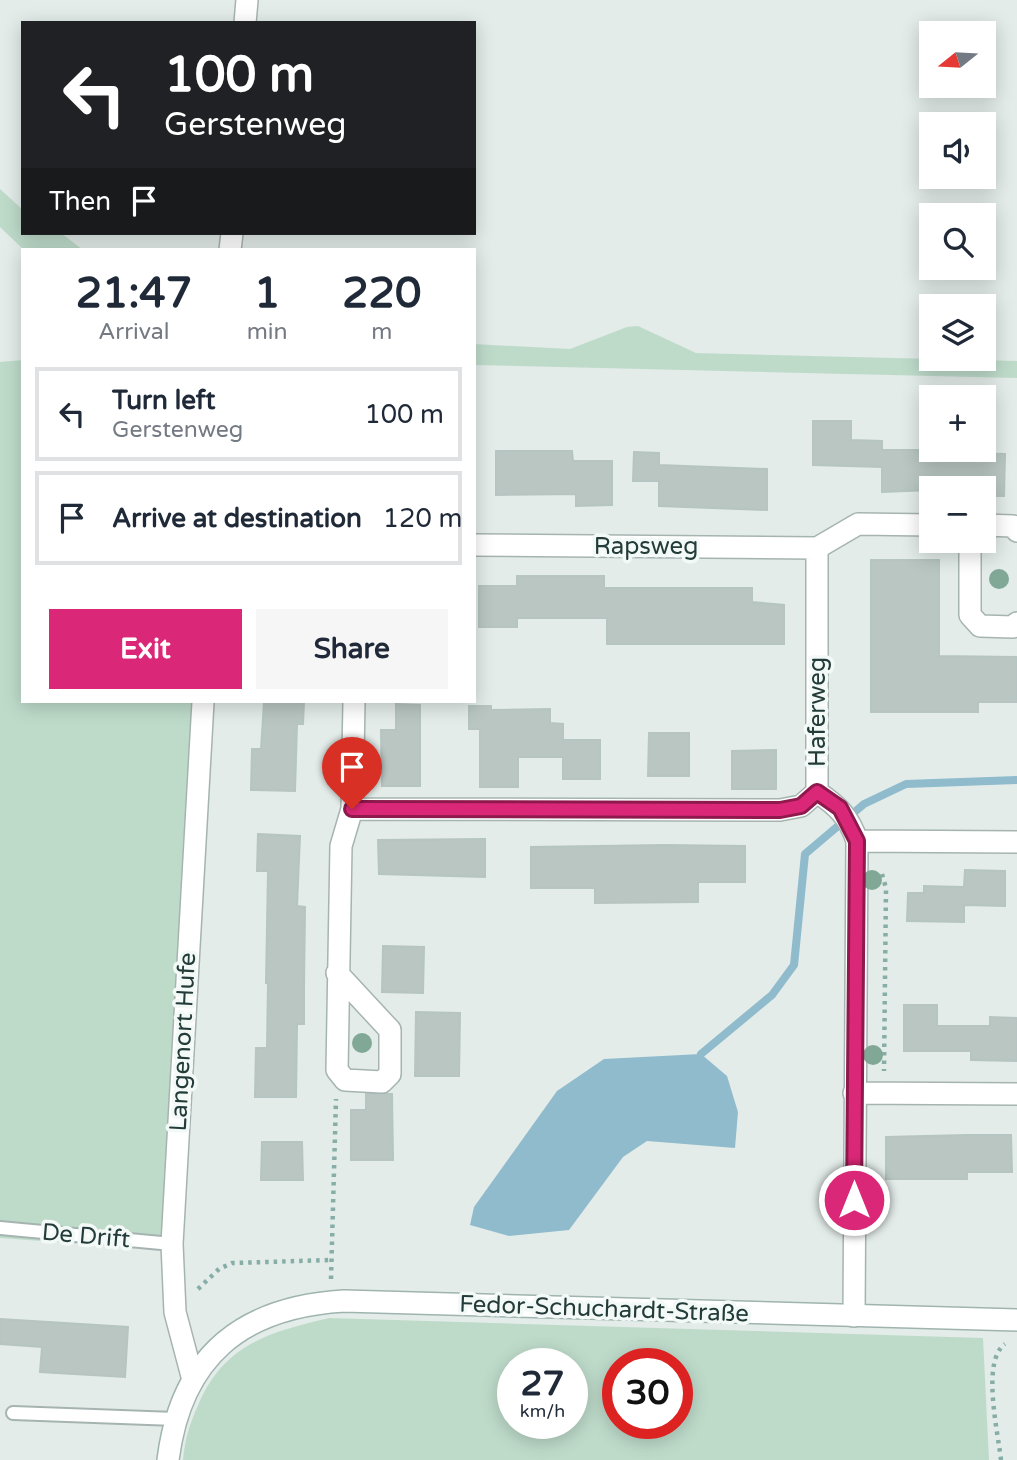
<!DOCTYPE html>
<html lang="en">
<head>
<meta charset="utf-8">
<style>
  body { margin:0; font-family:"Varela Round",sans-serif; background:#f6f6f7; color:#1f2937; height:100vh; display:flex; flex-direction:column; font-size:26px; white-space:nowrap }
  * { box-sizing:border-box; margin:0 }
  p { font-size:23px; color:#747a83 }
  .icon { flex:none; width:38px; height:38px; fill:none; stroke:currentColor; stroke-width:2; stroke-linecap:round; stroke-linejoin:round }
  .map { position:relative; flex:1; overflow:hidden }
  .sheet { position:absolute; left:21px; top:248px; width:455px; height:455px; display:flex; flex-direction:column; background:#fff; border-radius:0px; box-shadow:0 4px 18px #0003 }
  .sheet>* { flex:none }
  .banner { position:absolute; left:21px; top:21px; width:455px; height:214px; border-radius:0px; box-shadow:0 4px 18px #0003; background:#202124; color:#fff; overflow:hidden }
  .needle { width:46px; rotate:252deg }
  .tools { position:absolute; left:919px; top:21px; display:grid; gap:14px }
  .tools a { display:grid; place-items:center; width:77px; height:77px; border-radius:0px; background:#fff; box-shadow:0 4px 18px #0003; font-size:35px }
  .speed { position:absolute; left:497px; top:1348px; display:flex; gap:14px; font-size:35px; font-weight:700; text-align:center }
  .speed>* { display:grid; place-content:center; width:91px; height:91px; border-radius:50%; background:#fff; box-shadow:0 4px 18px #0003; line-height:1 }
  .speed small { font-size:18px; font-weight:400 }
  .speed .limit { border:10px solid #d22; background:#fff; color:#111 }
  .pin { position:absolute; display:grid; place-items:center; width:60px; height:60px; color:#fff; margin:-72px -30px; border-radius:50% 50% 50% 0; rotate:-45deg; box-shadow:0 0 7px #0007 }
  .pin .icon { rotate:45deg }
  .me { position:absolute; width:77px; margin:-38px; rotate:0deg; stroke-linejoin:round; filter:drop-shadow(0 0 5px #0008) }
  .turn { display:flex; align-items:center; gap:24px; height:147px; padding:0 28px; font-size:32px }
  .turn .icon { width:91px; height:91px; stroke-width:2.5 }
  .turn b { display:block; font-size:49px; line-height:60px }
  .then { display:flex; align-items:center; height:66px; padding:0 28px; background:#0003; gap:14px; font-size:26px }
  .eta { display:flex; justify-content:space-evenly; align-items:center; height:119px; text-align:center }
  .eta b { font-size:42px; font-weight:800; line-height:49px }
  .primary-button { display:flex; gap:14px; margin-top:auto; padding:14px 28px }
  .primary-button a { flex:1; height:80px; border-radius:0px; background:#db2777; color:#fff; font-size:28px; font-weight:800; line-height:80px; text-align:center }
  .primary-button a+a { background:#f6f6f7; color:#1f2937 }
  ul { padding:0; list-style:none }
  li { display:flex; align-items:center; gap:21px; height:94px; margin:0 14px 10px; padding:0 14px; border:4px solid #e0e1e3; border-radius:0px }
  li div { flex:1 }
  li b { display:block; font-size:26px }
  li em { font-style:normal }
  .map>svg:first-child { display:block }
</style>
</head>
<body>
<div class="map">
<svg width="1017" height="1460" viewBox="0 0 1017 1460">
  <rect width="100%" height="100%" fill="#e3ece9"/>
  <!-- green -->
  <path fill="#bedbca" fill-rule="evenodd" d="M0,189L23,210V233H61L83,250H24L0,227Z
    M638,326L696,353L1017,361V378L474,365V344L570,349L627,327Z
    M23,360V702H209L180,1251L0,1238V362Z
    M329,1318L983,1338L989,1460H183C185,1438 190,1423 199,1403C225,1343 271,1332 329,1318ZM513,1363H572V1423H513ZM677,1363V1423H618V1363Z"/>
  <!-- water -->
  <path fill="#8fbbcd" d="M701,1054L727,1076L738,1112L735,1148L647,1141L623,1157L569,1230L509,1236L470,1225L474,1207L557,1091L604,1059Z"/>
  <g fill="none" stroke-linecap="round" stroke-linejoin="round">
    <!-- stream -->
    <path stroke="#8fbbcd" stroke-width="8" d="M701,1054L772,995L794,965L805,854L864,804L906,784L1017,780"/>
  </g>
  <!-- building -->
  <path fill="#b9c6c2" stroke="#b6c5c1" stroke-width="2" d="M813,421H851V440L882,441V450H964V453L1005,454L1004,496H984V488L882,492V467L813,465Z
    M496,451H572L573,461H612V505L576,506V494L496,495Z
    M634,452L659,453V465L767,469V510L659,506V481H633Z
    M871,560H939V656L1017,657V702H978V712H871Z
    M517,576H604V588H752V602L784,605V644H607V618H517V627H479V586H517Z
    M264,702H304L303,724H297L295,791L251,790L252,749H261Z
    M396,704L420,705V786H382L381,730H396Z
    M469,706H491V710L550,709V723L563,724V745V740H600V779H563V757H518V787H480V729H469Z
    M649,733H689V776H648Z
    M776,750V789H732V751Z
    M258,834L300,836L297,906L305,907L304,986V1024H297L296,1097H255L256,1048H267L268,983H266L268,871H257Z
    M485,839V877L379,874L378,840Z
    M664,845L745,846V882H698V902L595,903V888H531V847Z
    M965,870L1005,871V906L964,905V922L907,921L908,893H924V886L964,887Z
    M383,946L424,947L423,993L382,992Z
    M904,1005H937V1026H990V1017L1017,1018V1061L971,1060V1051H904Z
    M416,1012L460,1013L459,1076H415Z
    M366,1094H392L393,1160H351V1110H366Z
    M967,1135H1011L1012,1172H967V1179H886V1137Z
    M262,1142H302L303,1180H261Z
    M0,1319L128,1327L125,1377L40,1372L42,1347L0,1344Z"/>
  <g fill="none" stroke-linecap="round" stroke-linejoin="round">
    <!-- lane casing -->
    <g stroke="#a6b4b1" stroke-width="16">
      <path id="lane" d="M0,1228L172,1244
        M13,1413L175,1419"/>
    </g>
    <!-- street casing -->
    <g stroke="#a6b4b1" stroke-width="24">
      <path id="street" d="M245,23L247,0
        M230,250L232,233
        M984,525L1013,526L1017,531
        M970,541V615L980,626L1013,627L1017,623
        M474,545L817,548
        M352,809L354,702
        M857,841L1017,842
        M337,973L390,1030V1074L382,1082L345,1080L337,1070L341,846L352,809L780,810L801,806L817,792
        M854,1093L1017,1094
        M854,1316L857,841C849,817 838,806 817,792V548L858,524L931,525
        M193,1380L175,1312L172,1244L203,702"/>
    </g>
    <!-- secondary casing -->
    <g stroke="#9fb4af" stroke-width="24">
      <path id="secondary" d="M168,1460C181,1356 242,1307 344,1301L1017,1320"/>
    </g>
    <!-- path -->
    <path stroke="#86ada6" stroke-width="4.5" stroke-dasharray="3.5 5" stroke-linecap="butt" d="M882,874L886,888L884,1071
      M331,1279L336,1099
      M198,1289L219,1269L232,1263L331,1260
      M1001,1460C998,1432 981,1361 1005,1344"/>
    <!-- lane -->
    <use href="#lane" stroke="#fff" stroke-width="12"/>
    <!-- street -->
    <use href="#street" stroke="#fff" stroke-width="21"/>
    <!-- secondary -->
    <use href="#secondary" stroke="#fff" stroke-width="21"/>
  </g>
  <!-- trees -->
  <g fill="#81a896">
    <circle cx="999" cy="579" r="10"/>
    <circle cx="872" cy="880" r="10"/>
    <circle cx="362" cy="1043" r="10"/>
    <circle cx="873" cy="1055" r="10"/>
  </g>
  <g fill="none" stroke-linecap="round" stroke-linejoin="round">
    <!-- route casing -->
    <g stroke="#8e194d" stroke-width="18">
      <path id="route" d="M352,809L780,810L801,806L817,792L840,808L857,841L854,1200"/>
    </g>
    <!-- route -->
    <use href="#route" stroke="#db2777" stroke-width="12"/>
  </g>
  <g text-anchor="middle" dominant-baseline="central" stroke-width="7" stroke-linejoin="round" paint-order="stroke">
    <!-- street labels -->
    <g font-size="24" fill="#243c39" stroke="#f3f9f7">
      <text x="646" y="546">Rapsweg</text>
      <text transform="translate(817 712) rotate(-90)">Haferweg</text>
      <text transform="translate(183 1042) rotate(-87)">Langenort Hufe</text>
      <text transform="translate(86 1236) rotate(5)">De Drift</text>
      <text transform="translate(604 1309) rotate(2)">Fedor-Schuchardt-Straße</text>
    </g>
  </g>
</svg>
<div class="tools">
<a><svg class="needle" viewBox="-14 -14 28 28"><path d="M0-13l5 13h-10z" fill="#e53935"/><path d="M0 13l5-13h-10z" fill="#747a83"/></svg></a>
<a><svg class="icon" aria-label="sound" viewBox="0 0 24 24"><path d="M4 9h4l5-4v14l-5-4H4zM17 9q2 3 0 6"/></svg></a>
<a><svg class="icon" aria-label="search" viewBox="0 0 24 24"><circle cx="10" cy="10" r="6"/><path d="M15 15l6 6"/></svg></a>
<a><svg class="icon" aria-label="layers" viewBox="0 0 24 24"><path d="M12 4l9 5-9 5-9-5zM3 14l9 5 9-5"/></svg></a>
<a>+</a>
<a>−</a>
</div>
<div class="speed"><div>27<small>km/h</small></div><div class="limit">30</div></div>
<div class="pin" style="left:352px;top:809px;background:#d93025"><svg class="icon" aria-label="arrive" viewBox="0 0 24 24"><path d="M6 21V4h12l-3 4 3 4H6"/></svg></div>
<svg class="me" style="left:854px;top:1200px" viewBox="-20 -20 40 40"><circle r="17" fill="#db2777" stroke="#fff" stroke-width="3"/><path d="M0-11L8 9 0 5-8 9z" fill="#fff"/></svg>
<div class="banner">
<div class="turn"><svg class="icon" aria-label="left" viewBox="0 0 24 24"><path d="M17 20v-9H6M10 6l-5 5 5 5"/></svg><div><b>100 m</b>Gerstenweg</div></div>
<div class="then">Then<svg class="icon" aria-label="arrive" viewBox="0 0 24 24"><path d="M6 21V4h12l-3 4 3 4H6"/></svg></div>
</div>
<section class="sheet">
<div class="eta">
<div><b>21:47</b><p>Arrival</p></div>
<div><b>1</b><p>min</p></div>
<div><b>220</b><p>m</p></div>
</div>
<ul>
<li><svg class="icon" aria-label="left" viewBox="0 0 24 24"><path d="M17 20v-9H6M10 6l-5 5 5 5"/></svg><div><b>Turn left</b><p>Gerstenweg</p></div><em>100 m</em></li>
<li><svg class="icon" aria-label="arrive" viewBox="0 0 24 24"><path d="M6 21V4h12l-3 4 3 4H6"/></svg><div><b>Arrive at destination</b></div><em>120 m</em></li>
</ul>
<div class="primary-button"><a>Exit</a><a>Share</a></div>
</section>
</div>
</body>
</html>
